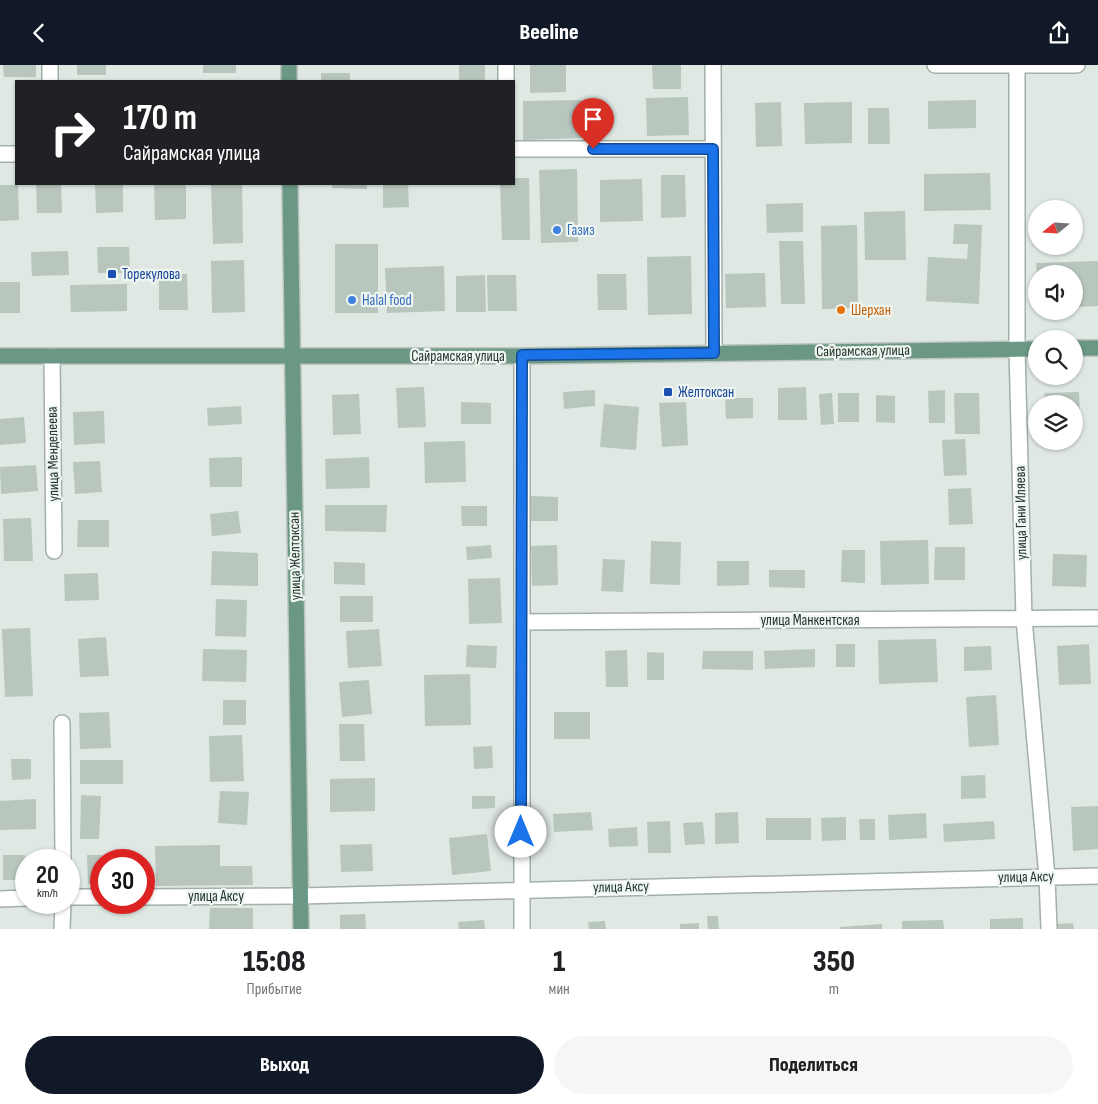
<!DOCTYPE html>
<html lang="ru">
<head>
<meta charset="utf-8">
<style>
  body { margin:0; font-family:"Sofia Sans Condensed",sans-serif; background:#f6f6f6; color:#202124; height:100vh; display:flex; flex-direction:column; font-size:19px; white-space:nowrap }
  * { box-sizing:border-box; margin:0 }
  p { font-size:16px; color:#757577 }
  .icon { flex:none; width:28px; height:28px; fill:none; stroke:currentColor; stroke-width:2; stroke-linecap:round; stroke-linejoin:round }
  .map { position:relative; height:864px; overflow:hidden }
  .side { display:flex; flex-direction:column; background:#fff; flex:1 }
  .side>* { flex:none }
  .banner { position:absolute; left:15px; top:15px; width:500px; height:105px; border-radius:0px; box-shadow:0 1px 4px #0004; background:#202124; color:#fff; overflow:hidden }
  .needle { width:32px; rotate:252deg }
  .tools { position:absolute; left:1028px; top:135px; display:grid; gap:10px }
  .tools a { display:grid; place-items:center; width:55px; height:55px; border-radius:50%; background:#fff; box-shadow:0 1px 4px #0004; font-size:25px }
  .speed { position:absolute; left:15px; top:784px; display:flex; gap:10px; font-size:25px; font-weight:700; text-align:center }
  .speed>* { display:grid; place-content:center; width:65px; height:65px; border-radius:50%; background:#fff; box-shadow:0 1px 4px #0004; line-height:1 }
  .speed small { font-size:12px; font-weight:400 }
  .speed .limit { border:8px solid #d22; background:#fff; color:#111 }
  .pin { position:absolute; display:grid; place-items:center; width:42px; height:42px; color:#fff; margin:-51px -21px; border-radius:50% 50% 50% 0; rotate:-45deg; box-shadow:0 0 5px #0007 }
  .pin .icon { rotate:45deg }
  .me { position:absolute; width:55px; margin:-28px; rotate:0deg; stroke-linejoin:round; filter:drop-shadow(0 0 4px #0008) }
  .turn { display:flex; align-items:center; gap:18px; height:105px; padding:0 25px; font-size:22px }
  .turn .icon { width:65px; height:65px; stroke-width:2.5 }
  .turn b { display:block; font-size:35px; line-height:42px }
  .eta { display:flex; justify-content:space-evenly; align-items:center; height:85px; text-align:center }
  .eta b { font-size:30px; font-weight:800; line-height:35px }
  .primary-button { display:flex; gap:10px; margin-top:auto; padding:10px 25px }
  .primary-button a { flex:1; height:58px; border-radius:30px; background:#111827; color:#fff; font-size:20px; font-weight:800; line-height:58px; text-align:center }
  .primary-button a+a { background:#f6f6f6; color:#202124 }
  header { display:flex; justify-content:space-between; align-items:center; height:65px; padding:0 25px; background:#111827; color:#fff; font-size:22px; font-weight:800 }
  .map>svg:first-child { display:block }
</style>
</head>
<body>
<header><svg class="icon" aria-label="back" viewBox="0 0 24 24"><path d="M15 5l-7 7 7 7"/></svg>Beeline<svg class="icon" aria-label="share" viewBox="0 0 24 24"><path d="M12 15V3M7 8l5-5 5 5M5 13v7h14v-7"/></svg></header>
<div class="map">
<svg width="1098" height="864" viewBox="0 0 1098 864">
  <rect width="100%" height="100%" fill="#dfe8e3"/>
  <!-- building -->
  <path fill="#b8c6be" d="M3,0H36V12H4Z
    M77,0H106V10H77Z
    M203,0H236V8H203Z
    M459,0H485V16H459Z
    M530,0H566V27L530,28Z
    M652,0H681V24H653Z
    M321,8H350V16H321Z
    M688,32L689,70L647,71L646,33Z
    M581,35L582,73L523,75V36Z
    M976,35V63L928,64V36Z
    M781,37L782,81L756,82L755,38Z
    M852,37V78L805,79L804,38Z
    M868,43H889L890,79H868Z
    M577,104L578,177L541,178L539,105Z
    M990,108L991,145L924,146V109Z
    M661,110H685L686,152L661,153Z
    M514,113H529L530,175H502L500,119H514Z
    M642,114L643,156L600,157V115Z
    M36,119H61L62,148H37Z
    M95,119H123V147L96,148Z
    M154,119H186V154L155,155Z
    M211,119H242L243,178L213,179Z
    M332,119H367V124L332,123Z
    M383,119H408L409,142L383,143Z
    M0,120H18L19,155L0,156Z
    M803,138V167L767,168L766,139Z
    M905,146L906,195H865L864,147Z
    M954,159L982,160L979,239L926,236L928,192L967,194L968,179H953Z
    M857,160L858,243L822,244L821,161Z
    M779,176H803L805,239H781Z
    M335,179H378V248H335Z
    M97,182H129L130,208H98Z
    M68,186L69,210L32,211L31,187Z
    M691,191L692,249L648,250L647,192Z
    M244,195L245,247L212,248L211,196Z
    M1098,196V241L1074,242V209H1037L1036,198Z
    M444,201L445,246L387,248L385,203Z
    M765,208L766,242L726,243L725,209Z
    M159,209H187L188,245H159Z
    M597,209H626L627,245H598Z
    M485,210L486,247H456V211Z
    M487,210H516L517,246H488Z
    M0,217H20V248H0Z
    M127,219V246L71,247L70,220Z
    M424,322L426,362L398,363L396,323Z
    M806,322L807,355H778V323Z
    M595,325V341L564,344L563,327Z
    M945,325V358H929L928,326Z
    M1079,327L1080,351H1074V339H1045L1044,328Z
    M832,328L834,359L821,360L819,329Z
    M838,328H859V357H838Z
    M954,328H979L980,369H955Z
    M359,329L361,369L333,370L332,330Z
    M876,330L895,331V358L876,357Z
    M725,333H753V353L726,354Z
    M461,337L491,338V359H461Z
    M686,337L688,380L662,382L659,338Z
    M604,339L639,342L636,385L600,382Z
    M241,341L242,359L208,361L207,343Z
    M104,346L105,378L74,380L73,347Z
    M24,352L26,378L0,380V354Z
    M965,374L967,410L944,411L942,375Z
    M465,376L466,417L425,418L424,377Z
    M242,392V422H210L209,393Z
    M369,392L370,423L326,424L325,394Z
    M100,396L102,427L75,429L73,397Z
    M36,400L38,426L1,429L0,402Z
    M971,423L973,459L949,460L948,424Z
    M530,431L558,432V456H530Z
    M325,440H387L386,467L325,466Z
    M461,441H487V461H462Z
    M238,446L241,468L212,471L210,449Z
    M31,453L33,496H4L3,454Z
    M78,455H109V482H77Z
    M928,475L929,519L881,520L880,476Z
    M651,476L681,477L680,520L650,519Z
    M491,480L492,493L467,495L466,482Z
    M557,480L558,520L532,521L531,481Z
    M935,482H965V515H934Z
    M842,485H865V518L841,517Z
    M212,486L258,488V521L211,520Z
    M1053,489L1087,490L1086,522L1052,521Z
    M603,494L625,495L623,527L601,526Z
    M717,496H749V520L717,521Z
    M334,497L365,498V520L334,519Z
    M769,505H805V523L769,522Z
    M98,508L99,535L65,536L64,509Z
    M500,513L502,558L469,559L468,514Z
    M340,531H373V557H340Z
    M216,534L247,535L246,572L215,571Z
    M30,563L33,631L5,632L2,564Z
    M379,564L382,601L348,603L346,566Z
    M106,572L109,611L80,612L78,574Z
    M936,574L938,617L879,619L878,575Z
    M836,579H855V602H836Z
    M1089,579L1091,619L1059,620L1057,581Z
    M467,580L497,581L496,603L466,602Z
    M991,581L992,605L964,606V582Z
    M203,584L247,585L246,617L202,616Z
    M815,584V602L765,604L764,586Z
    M627,585L628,622H606L605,586Z
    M703,586H753V605L702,604Z
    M647,587L664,588V615H647Z
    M470,609L471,660L425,661L424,610Z
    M369,615L372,649L342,652L339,617Z
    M996,630L999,680L969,682L966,632Z
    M223,635H246V660H223Z
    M109,647L111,683L80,684L79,648Z
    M554,647H590V674H554Z
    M339,659H364L365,696H340Z
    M242,670L244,716L210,717L209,671Z
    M492,681L493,703L474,704L473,682Z
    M11,694H31V714L12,715Z
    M80,695H123V719H80Z
    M985,710L986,733L961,734V711Z
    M375,713V746L330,747V714Z
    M220,726L249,727L247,760L218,758Z
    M81,730L101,731L99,774H80Z
    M472,731H495V743L472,744Z
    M36,734V764L0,765V736Z
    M1098,741V784L1073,786L1071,742Z
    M591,747L593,765L554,767L553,749Z
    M738,747L739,778L715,779V748Z
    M926,748L927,773L889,775L888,750Z
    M846,752V775L822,776L821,753Z
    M766,753H811V775H766Z
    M859,754H875V775H860Z
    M670,756L671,788H648L647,757Z
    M994,756L995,774L944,777L943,759Z
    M703,757L705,779L685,780L683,758Z
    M637,762L638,781L609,782L608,764Z
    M487,769L491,806L452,810L449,773Z
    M372,779L373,806L341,807L340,780Z
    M220,780V801H252L253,820L156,821L155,781Z
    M3,790H25V815H3Z
    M87,790H115V795H101V819H88Z
    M210,843H253V864H209Z
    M365,849L366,864H340V850Z
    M707,851H718L719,864H708Z
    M1023,853V864H990V854Z
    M484,855L485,864H459L458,857Z
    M943,855L944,864H902V856Z
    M605,856L606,864H589L588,857Z
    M699,858V864H680V859Z
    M1073,858L1074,864H1057L1056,859Z
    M882,859V864H840V862Z"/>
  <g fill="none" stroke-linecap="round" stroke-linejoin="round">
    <!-- minor casing -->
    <g stroke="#a3afa9" stroke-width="18">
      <path id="minor" d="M50,0V16
        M506,0V16
        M713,0L714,287
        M935,0H1077
        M1017,0V284L1024,554L1047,812L1049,864
        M514,84H713
        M0,89H16
        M52,291L54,486
        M522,557L1098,553
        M62,658L63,795
        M69,832H101
        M144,832L300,831L1098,811
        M0,834L26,833
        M62,864L63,838
        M522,864V291"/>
    </g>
    <!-- major casing -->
    <g stroke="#bdc3c0" stroke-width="18">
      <path id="major" d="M289,0V16
        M290,119L301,864
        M1074,283H1098
        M0,291H522L1036,284"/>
    </g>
    <!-- minor -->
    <use href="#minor" stroke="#fff" stroke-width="15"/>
    <!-- major -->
    <use href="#major" stroke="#6a9884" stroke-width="15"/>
  </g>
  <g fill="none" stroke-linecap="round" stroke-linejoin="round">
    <!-- route casing -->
    <g stroke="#114b97" stroke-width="12">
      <path id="route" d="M521,767L522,290L714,288L713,84H593"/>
    </g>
    <!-- route -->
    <use href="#route" stroke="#1a73e8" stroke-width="9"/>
  </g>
  <!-- markers -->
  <g fill="#3f7fe0" stroke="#eff6f1" stroke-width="2">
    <circle cx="557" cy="165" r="5"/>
    <circle cx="352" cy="235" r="5"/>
  </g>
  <g fill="#1a4fb4" stroke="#eff6f1" stroke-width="2">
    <rect x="107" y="204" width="10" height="10" rx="2.5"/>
    <rect x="663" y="322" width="10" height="10" rx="2.5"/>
  </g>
  <circle fill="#e8710a" stroke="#eff6f1" stroke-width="2" cx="841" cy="245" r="5"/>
  <g text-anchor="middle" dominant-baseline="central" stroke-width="4.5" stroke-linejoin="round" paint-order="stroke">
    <!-- shop labels -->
    <g font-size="15" fill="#366cbe" stroke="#eff6f1" text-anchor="start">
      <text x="567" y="165">Газиз</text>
      <text x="362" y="235">Halal food</text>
    </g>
    <!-- transit labels -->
    <g font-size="15" fill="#164399" stroke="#eff6f1" text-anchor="start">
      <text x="122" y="209">Торекулова</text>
      <text x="678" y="327">Желтоксан</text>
    </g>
    <!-- food labels -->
    <g font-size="15" fill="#c56008" stroke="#eff6f1" text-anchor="start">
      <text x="851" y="245">Шерхан</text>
    </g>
    <!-- street labels -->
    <g font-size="15" fill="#23362e" stroke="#eff6f1">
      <text transform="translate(863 286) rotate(-1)">Сайрамская улица</text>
      <text x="458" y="291">Сайрамская улица</text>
      <text transform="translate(53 389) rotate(-91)">улица Менделеева</text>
      <text transform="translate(1021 448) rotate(-91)">улица Гани Иляева</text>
      <text transform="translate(295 491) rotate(-91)">улица Желтоксан</text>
      <text x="810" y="555">улица Манкентская</text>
      <text transform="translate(1026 812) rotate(-1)">улица Аксу</text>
      <text transform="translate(621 822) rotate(-1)">улица Аксу</text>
      <text x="216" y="831">улица Аксу</text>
    </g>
  </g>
</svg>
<div class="tools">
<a><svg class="needle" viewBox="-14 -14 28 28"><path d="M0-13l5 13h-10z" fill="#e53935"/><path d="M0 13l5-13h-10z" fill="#757577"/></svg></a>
<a><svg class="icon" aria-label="sound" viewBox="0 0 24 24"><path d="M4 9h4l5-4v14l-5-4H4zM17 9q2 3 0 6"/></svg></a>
<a><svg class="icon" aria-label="search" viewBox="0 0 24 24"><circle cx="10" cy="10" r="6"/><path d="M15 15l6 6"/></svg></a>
<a><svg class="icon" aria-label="layers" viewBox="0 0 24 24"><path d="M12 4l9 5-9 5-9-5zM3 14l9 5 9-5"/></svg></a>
</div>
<div class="speed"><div>20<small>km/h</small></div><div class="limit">30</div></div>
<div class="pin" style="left:593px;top:84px;background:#d93025"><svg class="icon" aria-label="arrive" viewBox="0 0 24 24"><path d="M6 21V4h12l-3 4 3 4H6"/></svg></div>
<svg class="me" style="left:521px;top:767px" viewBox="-20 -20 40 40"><circle r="19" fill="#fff"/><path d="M0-13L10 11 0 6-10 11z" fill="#1a73e8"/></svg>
<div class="banner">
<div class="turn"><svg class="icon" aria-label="right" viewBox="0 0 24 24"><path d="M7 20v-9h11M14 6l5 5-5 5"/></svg><div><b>170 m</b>Сайрамская улица</div></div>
</div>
</div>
<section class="side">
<div class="eta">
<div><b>15:08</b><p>Прибытие</p></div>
<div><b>1</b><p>мин</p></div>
<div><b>350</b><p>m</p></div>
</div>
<div class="primary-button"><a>Выход</a><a>Поделиться</a></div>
</section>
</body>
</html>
